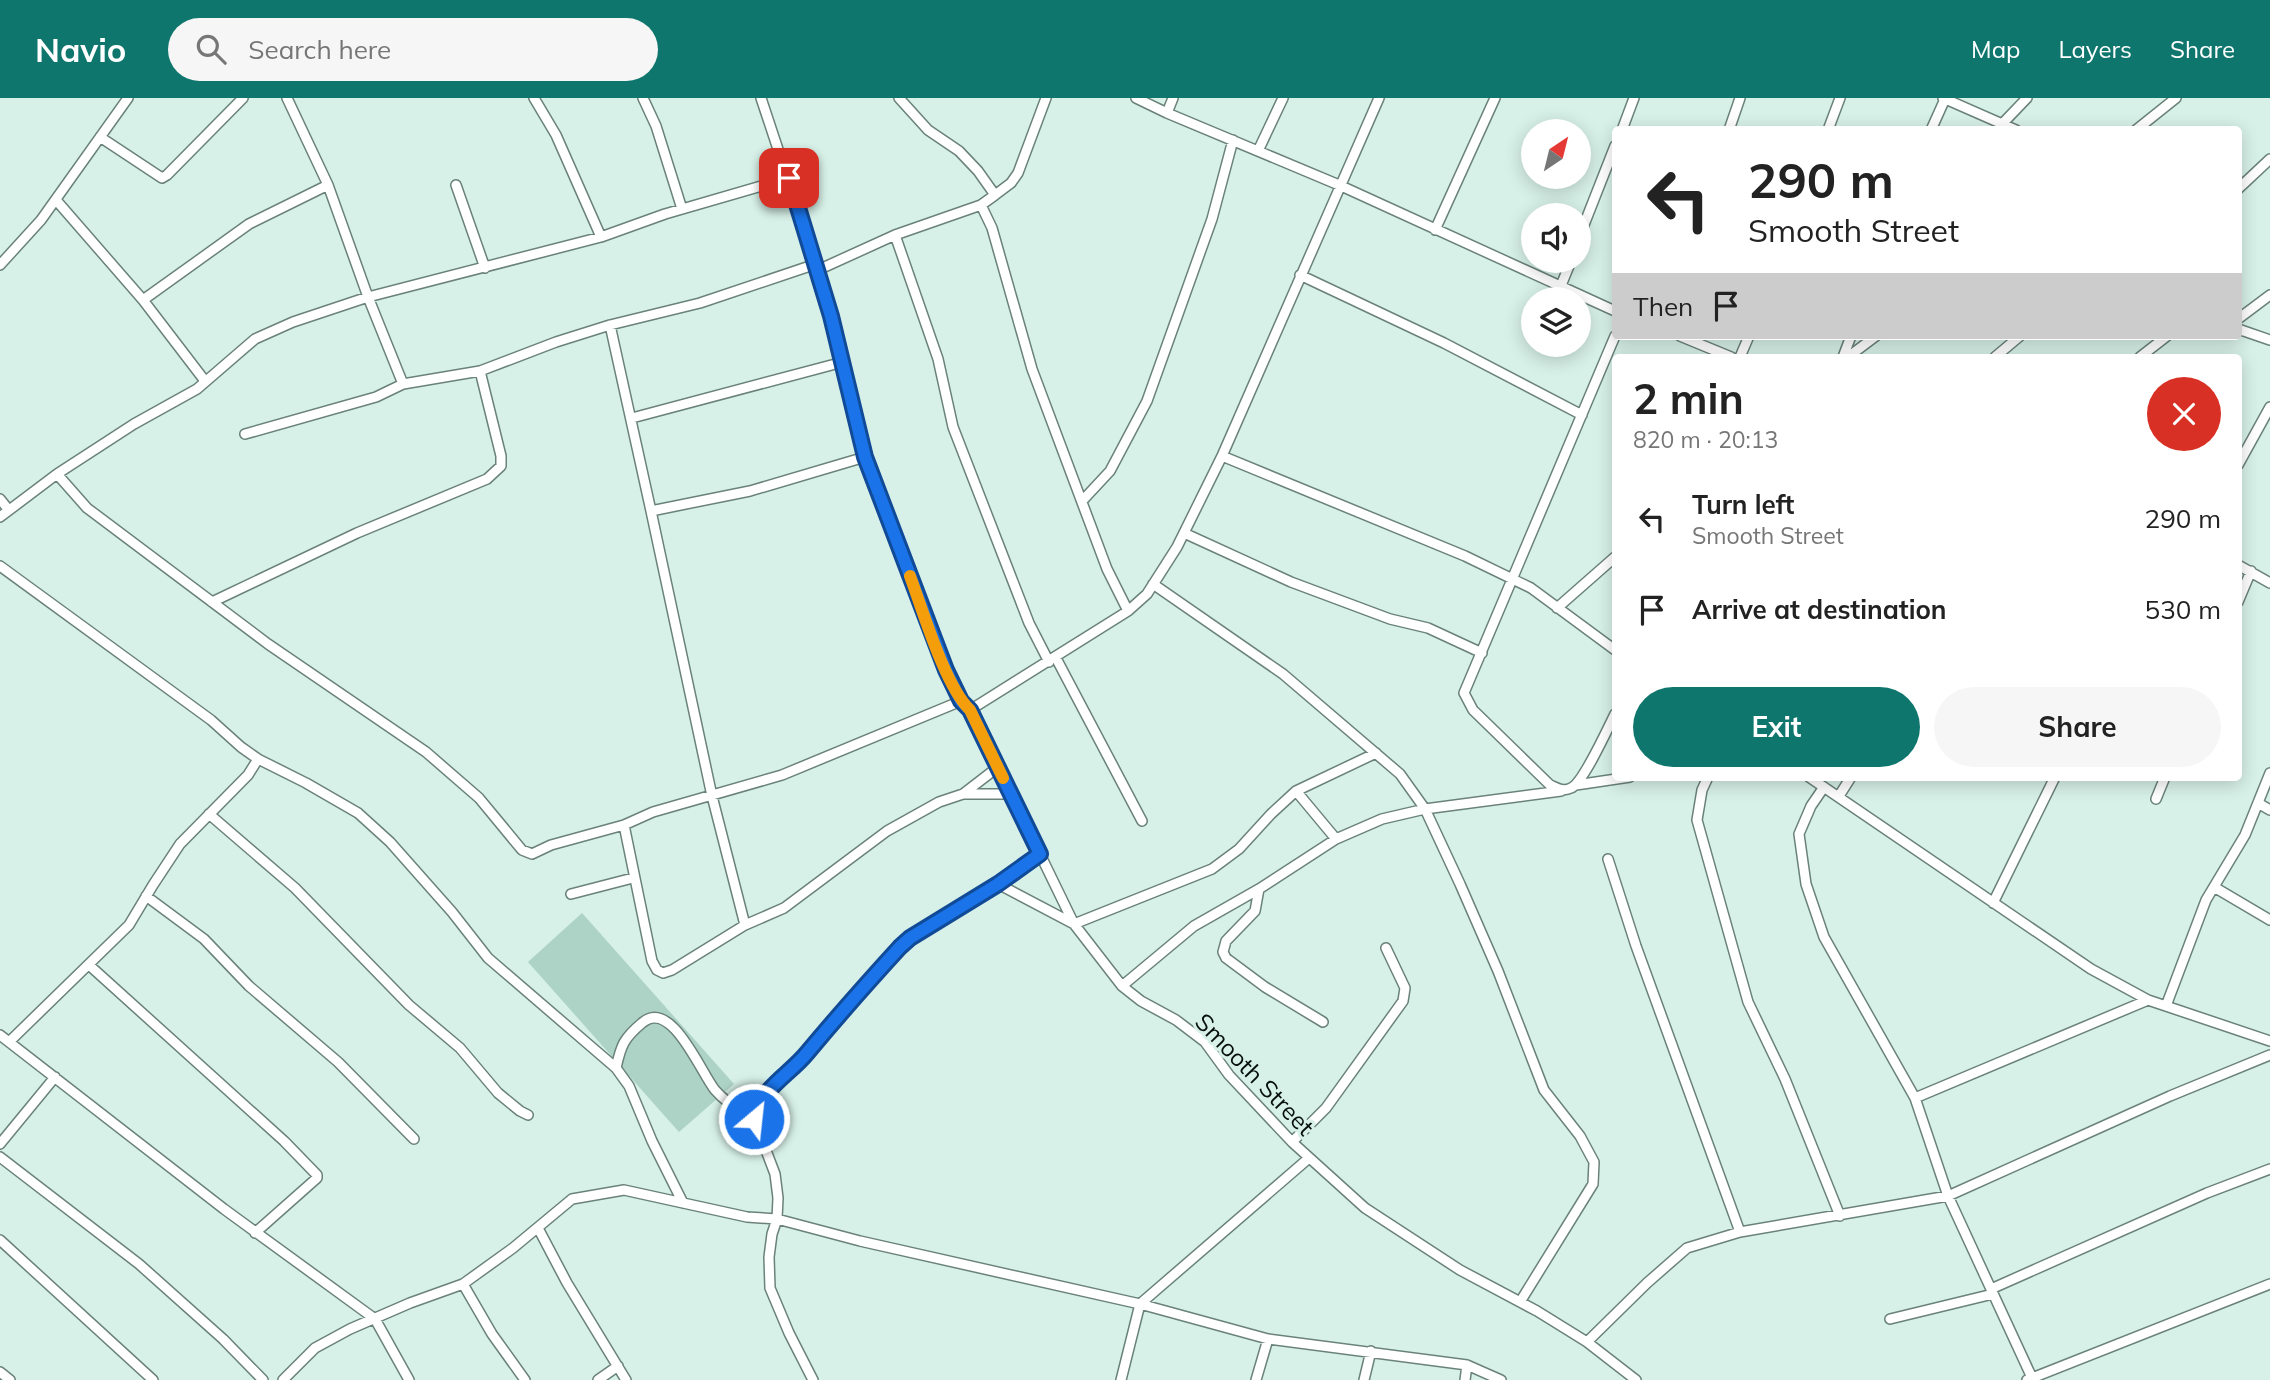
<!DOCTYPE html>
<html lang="en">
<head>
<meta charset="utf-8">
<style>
  body { margin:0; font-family:Mulish,sans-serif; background:#f6f6f6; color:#222; height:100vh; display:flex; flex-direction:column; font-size:26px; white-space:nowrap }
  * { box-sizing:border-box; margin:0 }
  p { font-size:23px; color:#767676 }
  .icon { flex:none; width:38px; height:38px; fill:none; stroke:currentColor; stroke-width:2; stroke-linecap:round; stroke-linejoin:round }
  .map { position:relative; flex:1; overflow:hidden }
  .drawer { position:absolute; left:1612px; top:256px; width:630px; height:427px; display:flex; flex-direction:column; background:#fff; border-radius:7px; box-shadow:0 4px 18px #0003 }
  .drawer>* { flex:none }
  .top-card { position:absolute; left:1612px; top:28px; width:630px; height:214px; border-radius:7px; box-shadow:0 4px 18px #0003; background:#fff; color:#222; overflow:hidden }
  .needle { width:46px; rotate:35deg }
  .fabs { position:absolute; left:1521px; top:21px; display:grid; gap:14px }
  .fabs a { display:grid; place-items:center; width:70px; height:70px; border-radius:50%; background:#fff; box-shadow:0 4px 18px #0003; font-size:35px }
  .pin { position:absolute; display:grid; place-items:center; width:60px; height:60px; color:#fff; margin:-30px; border-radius:14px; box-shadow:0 4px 10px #0006 }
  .me { position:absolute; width:77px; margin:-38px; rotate:28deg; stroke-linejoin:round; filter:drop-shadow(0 0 5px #0008) }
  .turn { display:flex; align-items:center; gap:24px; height:147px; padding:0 21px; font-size:32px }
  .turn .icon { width:91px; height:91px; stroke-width:2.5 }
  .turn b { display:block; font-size:49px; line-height:60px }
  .then { display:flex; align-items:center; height:66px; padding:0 21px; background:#0003; gap:14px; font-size:26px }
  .round { display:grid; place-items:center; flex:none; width:74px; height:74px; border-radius:37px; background:#f6f6f6 }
  .summary { display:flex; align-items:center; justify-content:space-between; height:119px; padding:0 21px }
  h1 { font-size:42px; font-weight:700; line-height:52px }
  .cta { display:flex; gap:14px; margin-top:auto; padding:14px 21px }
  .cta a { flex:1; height:80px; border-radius:42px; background:#0f766e; color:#fff; font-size:28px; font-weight:700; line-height:80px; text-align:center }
  .cta a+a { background:#f6f6f6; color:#222 }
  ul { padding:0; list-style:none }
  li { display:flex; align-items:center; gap:21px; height:91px; padding:0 21px }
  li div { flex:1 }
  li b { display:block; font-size:26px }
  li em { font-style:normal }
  header { display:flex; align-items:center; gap:42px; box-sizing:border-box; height:98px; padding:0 35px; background:#0f766e; color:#fff }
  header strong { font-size:33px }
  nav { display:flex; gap:38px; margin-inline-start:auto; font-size:24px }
  .search { width:490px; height:63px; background:#f6f6f6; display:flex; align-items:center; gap:18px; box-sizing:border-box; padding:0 24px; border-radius:38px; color:#767676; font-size:26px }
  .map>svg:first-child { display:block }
</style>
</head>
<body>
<header>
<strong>Navio</strong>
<div class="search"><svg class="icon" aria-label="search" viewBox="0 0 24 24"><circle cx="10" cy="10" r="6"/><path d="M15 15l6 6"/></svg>Search here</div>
<nav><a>Map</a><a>Layers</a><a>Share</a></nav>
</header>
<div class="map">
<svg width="2270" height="1282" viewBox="0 0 2270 1282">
  <rect width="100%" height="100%" fill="#d7f1e8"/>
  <!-- green -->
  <path fill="#add3c6" d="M582,815L734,986L679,1034L528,864Z"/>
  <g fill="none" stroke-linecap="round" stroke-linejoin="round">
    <!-- street casing -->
    <g stroke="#6a827a" stroke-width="12">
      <path id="street" d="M287,0L328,87L368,199L403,286
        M534,0L556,37L601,139
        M643,0L656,28L682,111
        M761,0L816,166L843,264L865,359L946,572L961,603L970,612L1074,826L1122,888L1141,903L1176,922L1205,944L1229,977L1292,1044L1365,1110L1460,1172L1537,1213L1587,1244L1636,1282
        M899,0L928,32L959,53L978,73L995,97L981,107
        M1136,0L1167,15L1339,87L1615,213
        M1943,0L2016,32
        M1167,15L1173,0
        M2003,25L2027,0
        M1622,32L1634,0
        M1729,32L1740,0
        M1828,32L1840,0
        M1931,32L1945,1
        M2136,32L2176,0
        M100,39L162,80L167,77L243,0
        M1258,53L1283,0
        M456,87L485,170
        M2238,91L2270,61
        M995,97L1011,85L1018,75L1046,0
        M56,102L143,202L205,283
        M1435,132L1495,0
        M895,137L938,261L953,329L1029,525L1049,564
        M1578,142L1615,48
        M0,167L41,122L128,0
        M818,172L895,137L981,107L992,130L1032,271L1107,471L1128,513
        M1300,177L1444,245L1582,317
        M1560,190L1571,163
        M143,202L249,126L328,87
        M2238,221L2270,197
        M610,227L651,413
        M2238,231L2270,242
        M1615,238L1464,595L1473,612L1550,687C1557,690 1563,694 1571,690C1583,685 1608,630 1615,616
        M1680,238L1731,259
        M1740,259L1749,238
        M1843,259L1851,238
        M1848,259L1876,238
        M1995,259L2020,238
        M2140,259L2167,238
        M632,320L843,264
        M245,336L376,299L403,286L480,273L556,244L610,227L700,205L816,166
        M1222,358L1465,458L1531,490L1615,552
        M2238,367L2270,309
        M57,376L87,410L268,546L426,654L479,700L522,752L532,756L551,747L624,727L653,714L782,677L961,603
        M0,401L8,411
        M1083,402L1110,373L1147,303L1212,121L1233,42
        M0,419L57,376L134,326L197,291L255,241L293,224L368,199L601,139L665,116L789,80
        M1184,435L1291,484L1390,521L1428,530L1482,555
        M2238,467L2270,485
        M0,468L211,622L241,649L258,661L248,677L180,746L153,787L129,827L10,943
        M1153,486L1283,576L1400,676L1425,711L1460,786L1498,873L1544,992L1580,1038L1594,1064L1593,1086L1520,1204
        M212,504L357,435L487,381L501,368V358L480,273
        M2238,504L2251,473
        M1557,510L1615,459
        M1056,560L1142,723
        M970,612L1128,513L1147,496L1177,449L1222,358L1379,0
        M258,661L306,685L358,715L390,744L452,814L488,860L616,970L629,988L652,1043L683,1105
        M1708,679L1702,692L1697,722L1748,904L1785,981L1840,1118
        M1809,679L2091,871L2148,902L2270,943
        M1576,687L1630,679
        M1824,689L1811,708L1799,736L1806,786L1824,839L1915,1000L1948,1098L2033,1282
        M1296,693L1336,741
        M963,696L998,669
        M1839,698L1851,679
        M2156,701L2165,679
        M2258,705L2270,712
        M209,716L295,790L409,907L460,950L498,995L520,1013L528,1017
        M624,727L652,863L657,872L663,875L672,872L745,827L784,810L887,733L939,704L963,696H1011
        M1608,761L1636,848L1740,1134
        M998,786L1074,826L1212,771L1239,751L1271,716L1296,693L1376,655
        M2214,789L2270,822
        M1259,791L1255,813L1226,843L1223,854L1226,860L1265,889L1323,924
        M571,796L633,780
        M146,798L204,841L249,888L338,964L414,1041
        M1993,805L2055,679
        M745,827L712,698L651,413L750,393L865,359
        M89,867L284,1043L317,1077V1080L255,1135
        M1122,888L1194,828L1259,791L1336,741L1382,721L1425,711L1561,693
        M2166,908L2206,802L2245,737L2270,675
        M0,937L224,1111L375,1221L409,1282
        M616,970C621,947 624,940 642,925C671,899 701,975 715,992C726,1005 740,1012 754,1021
        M1915,1000L2148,902
        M1292,1044L1326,1010L1403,903L1405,890L1386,850
        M0,1046L55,979
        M0,1059L139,1166L223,1241L263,1282
        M538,1130L567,1185L626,1282
        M0,1142L153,1282
        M463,1186L492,1236L525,1282
        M1991,1191L2207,1095L2270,1071
        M1890,1221L1993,1196
        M1587,1244L1647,1185L1687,1150L1740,1134L1948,1098L2170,998L2270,957
        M0,1274L10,1282
        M283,1282L315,1250L350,1231L410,1205L463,1186L513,1150L572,1101L624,1092L747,1119L777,1121L860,1143L1140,1206L1268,1241L1467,1267L1501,1282
        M598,1282L618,1268
        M813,1282L789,1235L770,1190L769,1159L772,1136L777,1121L778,1100L775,1076L754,1021L758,1006L775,986L792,972L822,935L910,840L998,786L1040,756
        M1121,1282L1140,1206L1309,1060
        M1256,1282L1268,1241
        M1364,1282L1371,1253
        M1465,1282L1467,1267
        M2027,1282L2270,1186"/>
    </g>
    <!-- street -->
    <use href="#street" stroke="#fff" stroke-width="9"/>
  </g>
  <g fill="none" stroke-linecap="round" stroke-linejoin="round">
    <!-- route casing -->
    <g stroke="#114b97" stroke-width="18">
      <path id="route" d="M754,1021C760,991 789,977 807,955C837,919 868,884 900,849L910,840L998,786L1040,756L970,612L961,603L946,572L865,359L831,218L789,80"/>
    </g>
    <!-- route -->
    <use href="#route" stroke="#1a73e8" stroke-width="12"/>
    <!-- slow -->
    <path stroke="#f59e0b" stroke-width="12" d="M910,478C923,513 945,588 970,612L1003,680"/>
  </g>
  <g text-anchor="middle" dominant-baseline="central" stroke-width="6" stroke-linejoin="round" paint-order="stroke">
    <!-- street labels -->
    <g font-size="24" fill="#070f0d" stroke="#d7f1e8">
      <text transform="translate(1255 976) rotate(46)">Smooth Street</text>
    </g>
  </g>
</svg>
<div class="fabs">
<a><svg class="needle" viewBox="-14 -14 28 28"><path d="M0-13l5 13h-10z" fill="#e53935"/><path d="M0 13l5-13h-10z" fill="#767676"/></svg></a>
<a><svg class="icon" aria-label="sound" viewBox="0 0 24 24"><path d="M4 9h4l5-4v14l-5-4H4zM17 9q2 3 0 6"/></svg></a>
<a><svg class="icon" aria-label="layers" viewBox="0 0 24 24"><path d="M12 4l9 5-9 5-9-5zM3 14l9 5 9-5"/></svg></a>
</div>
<div class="pin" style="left:789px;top:80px;background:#d93025"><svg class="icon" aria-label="arrive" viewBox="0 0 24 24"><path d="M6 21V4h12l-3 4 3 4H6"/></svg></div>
<svg class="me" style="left:754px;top:1021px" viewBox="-20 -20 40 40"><circle r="17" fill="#1a73e8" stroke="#fff" stroke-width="3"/><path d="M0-11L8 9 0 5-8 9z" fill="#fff"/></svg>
<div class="top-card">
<div class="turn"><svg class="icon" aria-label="left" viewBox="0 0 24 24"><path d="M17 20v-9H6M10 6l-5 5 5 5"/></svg><div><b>290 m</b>Smooth Street</div></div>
<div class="then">Then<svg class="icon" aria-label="arrive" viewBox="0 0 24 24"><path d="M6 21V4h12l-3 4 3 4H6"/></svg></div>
</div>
<section class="drawer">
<div class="summary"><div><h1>2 min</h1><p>820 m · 20:13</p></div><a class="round" style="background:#d93025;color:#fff"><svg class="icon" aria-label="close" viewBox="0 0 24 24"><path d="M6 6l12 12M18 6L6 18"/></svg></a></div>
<ul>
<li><svg class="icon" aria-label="left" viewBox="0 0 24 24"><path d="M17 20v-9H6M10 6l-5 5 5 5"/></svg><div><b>Turn left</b><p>Smooth Street</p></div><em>290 m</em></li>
<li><svg class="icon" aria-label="arrive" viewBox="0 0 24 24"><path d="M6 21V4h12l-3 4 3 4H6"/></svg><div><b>Arrive at destination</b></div><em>530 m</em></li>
</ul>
<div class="cta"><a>Exit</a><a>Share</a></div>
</section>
</div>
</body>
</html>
